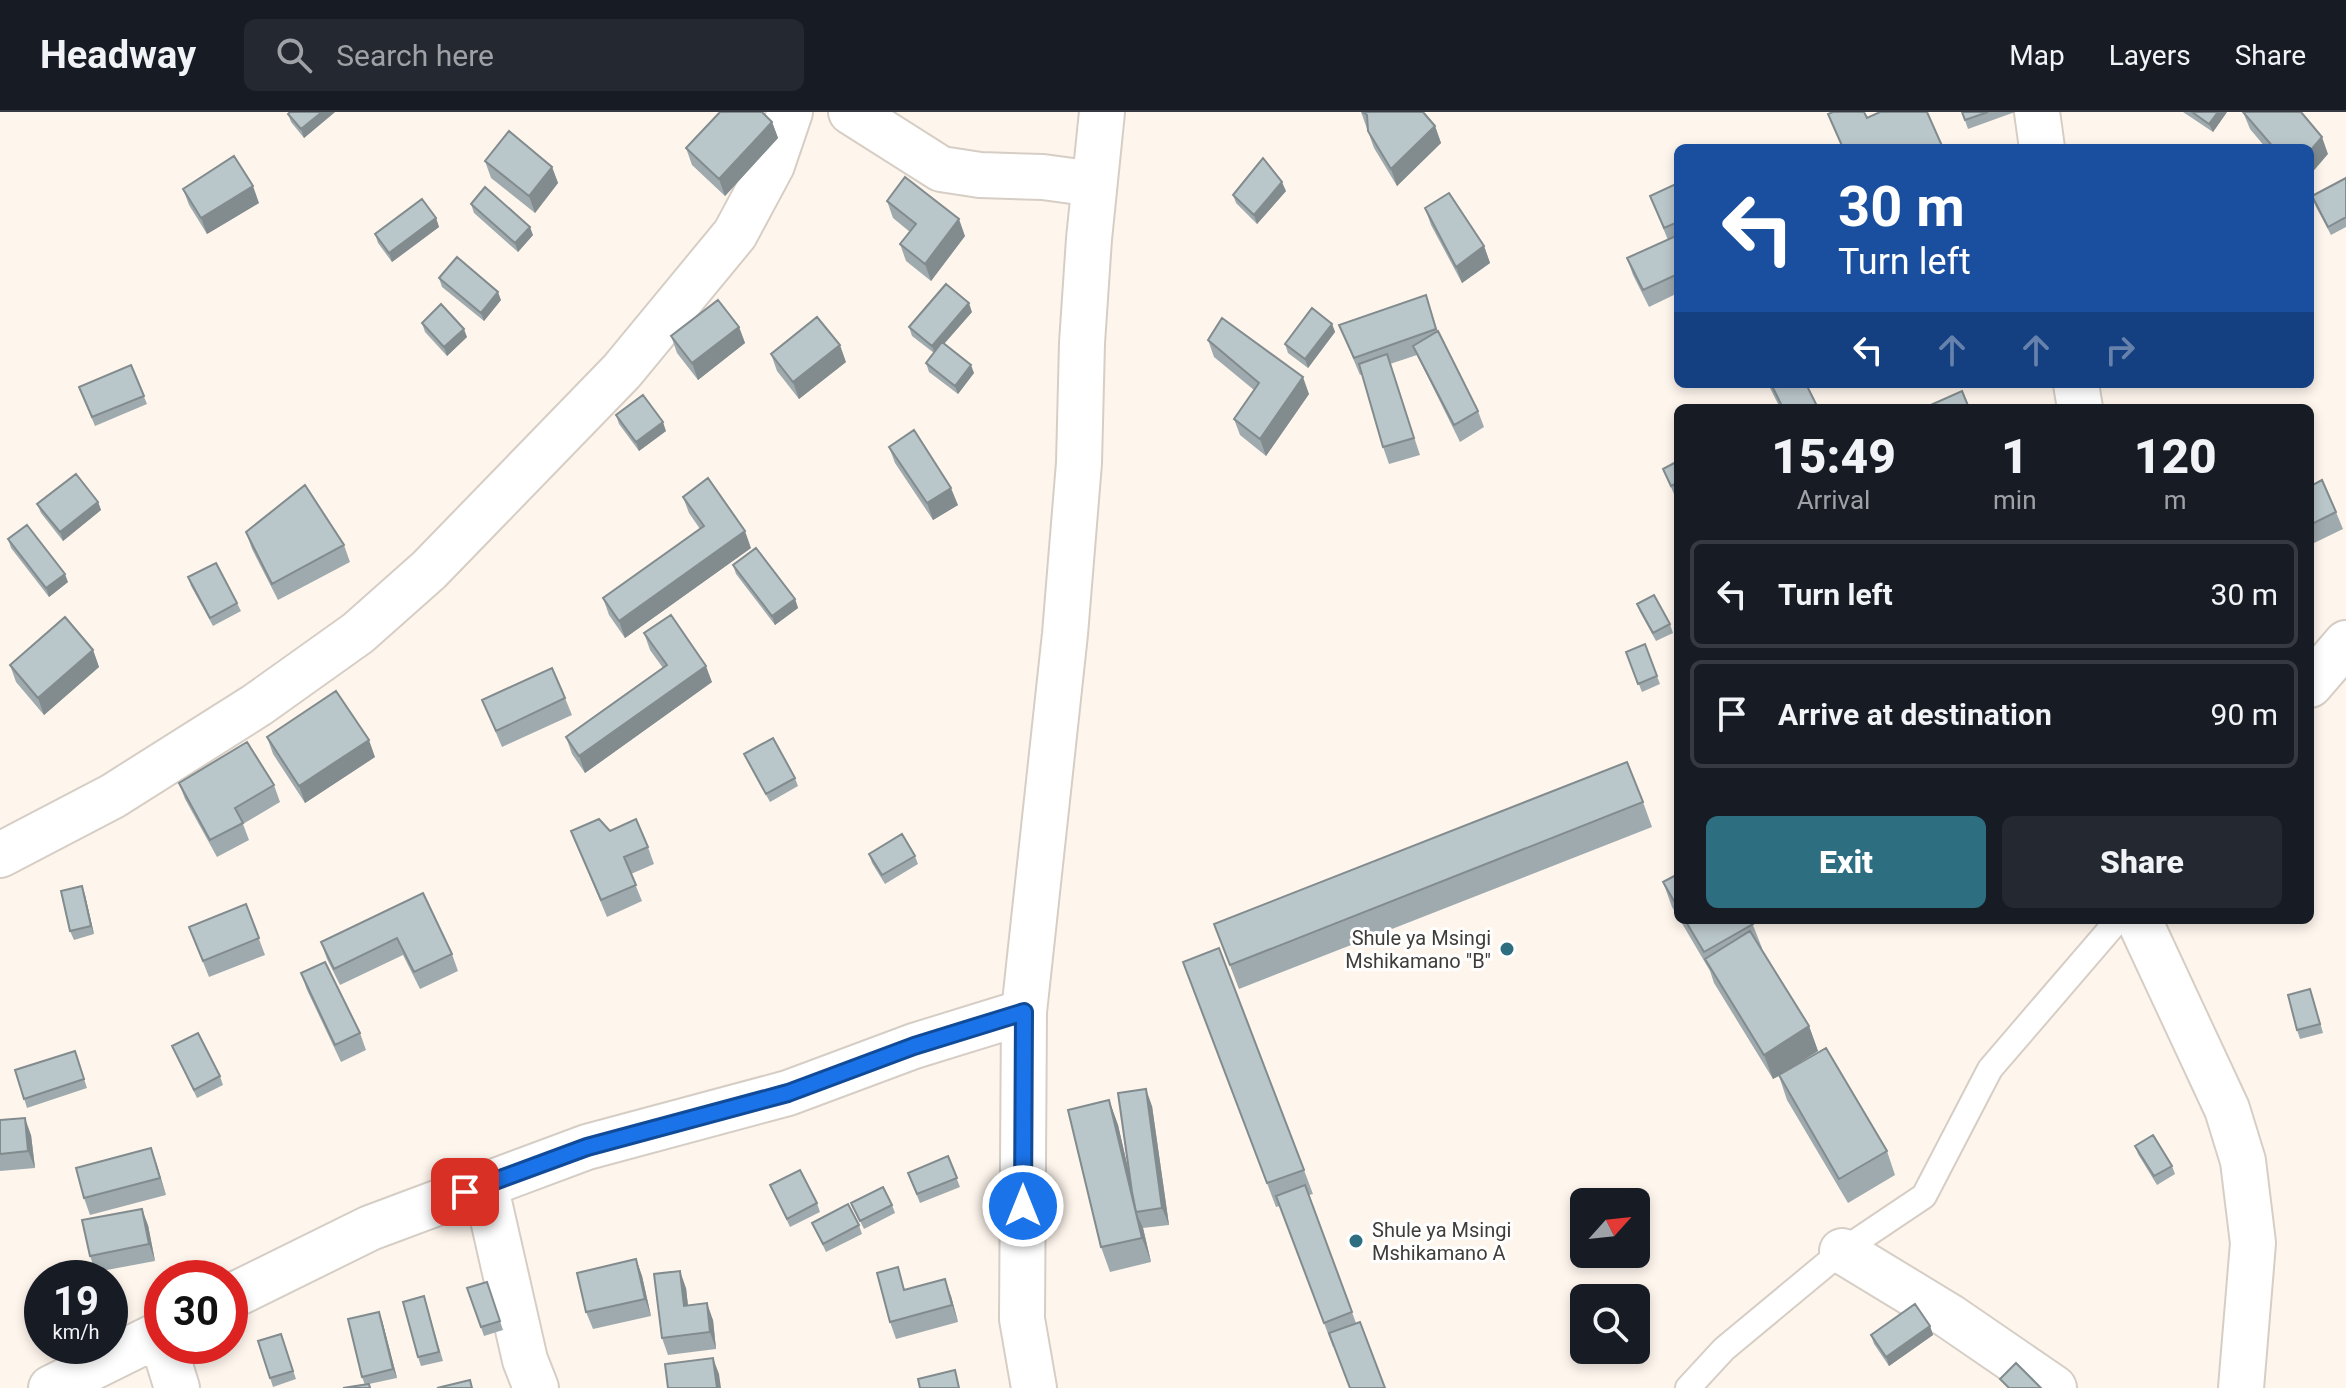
<!DOCTYPE html>
<html lang="en">
<head>
<meta charset="utf-8">
<style>
  body { margin:0; font-family:Roboto,sans-serif; background:#242831; color:#f1f3f6; height:100vh; display:flex; flex-direction:column; font-size:30px; white-space:nowrap }
  * { box-sizing:border-box; margin:0 }
  p { font-size:26px; color:#9ea1a6 }
  .icon { flex:none; width:44px; height:44px; fill:none; stroke:currentColor; stroke-width:2; stroke-linecap:round; stroke-linejoin:round }
  .map { position:relative; flex:1; overflow:hidden }
  .details { position:absolute; left:1674px; top:292px; width:640px; height:520px; display:flex; flex-direction:column; background:#171b24; border-radius:12px; box-shadow:0 4px 12px #0003 }
  .details>* { flex:none }
  .banner { position:absolute; left:1674px; top:32px; width:640px; height:244px; border-radius:12px; box-shadow:0 4px 12px #0003; background:#1a4fa0; color:#fff; overflow:hidden }
  .needle { width:52px; rotate:63deg }
  .buttons { position:absolute; left:1570px; top:1076px; display:grid; gap:16px }
  .buttons a { display:grid; place-items:center; width:80px; height:80px; border-radius:12px; background:#171b24; box-shadow:0 4px 12px #0003; font-size:40px }
  .speed { position:absolute; left:24px; top:1148px; display:flex; gap:16px; font-size:40px; font-weight:700; text-align:center }
  .speed>* { display:grid; place-content:center; width:104px; height:104px; border-radius:50%; background:#171b24; box-shadow:0 4px 12px #0003; line-height:1 }
  .speed small { font-size:20px; font-weight:400 }
  .speed .limit { border:12px solid #d22; background:#fff; color:#111 }
  .pin { position:absolute; display:grid; place-items:center; width:68px; height:68px; color:#fff; margin:-34px; border-radius:16px; box-shadow:0 4px 12px #0006 }
  .me { position:absolute; width:88px; margin:-44px; rotate:0deg; stroke-linejoin:round; filter:drop-shadow(0 0 6px #0008) }
  .turn { display:flex; align-items:center; gap:28px; height:168px; padding:0 32px; font-size:36px }
  .turn .icon { width:104px; height:104px; stroke-width:2.5 }
  .turn b { display:block; font-size:56px; line-height:68px }
  .lanes { display:flex; align-items:center; height:76px; padding:0 32px; background:#0003; justify-content:center; gap:40px; direction:ltr }
  .lanes .off { opacity:.35 }
  .eta { display:flex; justify-content:space-evenly; align-items:center; height:136px; text-align:center }
  .eta b { font-size:48px; font-weight:800; line-height:56px }
  .action { display:flex; gap:16px; margin-top:auto; padding:16px 32px }
  .action a { flex:1; height:92px; border-radius:12px; background:#2d6e81; color:#fff; font-size:32px; font-weight:800; line-height:92px; text-align:center }
  .action a+a { background:#242831; color:#f1f3f6 }
  ul { padding:0; list-style:none }
  li { display:flex; align-items:center; gap:24px; height:108px; margin:0 16px 12px; padding:0 16px; border:4px solid #363941; border-radius:12px }
  li div { flex:1 }
  li b { display:block; font-size:30px }
  li em { font-style:normal }
  header { display:flex; align-items:center; gap:48px; box-sizing:border-box; height:112px; padding:0 40px; background:#171b24; border-bottom:2px solid #363941 }
  header strong { font-size:38px }
  nav { display:flex; gap:44px; margin-inline-start:auto; font-size:28px }
  .search { width:560px; height:72px; background:#242831; display:flex; align-items:center; gap:20px; box-sizing:border-box; padding:0 28px; border-radius:12px; color:#9ea1a6; font-size:30px }
  .map>svg:first-child { display:block }
</style>
</head>
<body>
<header>
<strong>Headway</strong>
<div class="search"><svg class="icon" aria-label="search" viewBox="0 0 24 24"><circle cx="10" cy="10" r="6"/><path d="M15 15l6 6"/></svg>Search here</div>
<nav><a>Map</a><a>Layers</a><a>Share</a></nav>
</header>
<div class="map">
<svg width="2346" height="1276" viewBox="0 0 2346 1276">
  <rect width="100%" height="100%" fill="#fef6ed"/>
  <g fill="none" stroke-linecap="round" stroke-linejoin="round">
    <!-- service casing -->
    <g stroke="#d6cec5" stroke-width="28">
      <path id="service" d="M1688,1276L1724,1237L1842,1139L1924,1084L1990,957L2118,808"/>
    </g>
    <!-- minor casing -->
    <g stroke="#d6cec5" stroke-width="48">
      <path id="minor" d="M851,0L941,57L980,63L1043,65L1094,72
        M2037,0L2042,36
        M2076,272L2080,296
        M2310,573L2346,531
        M0,743L113,684L257,593L358,521L429,458L622,259L735,122L772,53L790,0
        M2139,808L2227,997L2243,1049L2253,1131L2241,1276
        M485,1072L525,1248L536,1276
        M1842,1139L1949,1204L2054,1276
        M230,1185L370,1116L587,1035L788,981L914,934L1024,900
        M164,1234L177,1276
        M51,1276L162,1221
        M1034,1276L1022,1207L1024,900L1065,522L1079,351L1082,231L1089,127L1102,0"/>
    </g>
    <!-- service -->
    <use href="#service" stroke="#fff" stroke-width="24"/>
    <!-- minor -->
    <use href="#minor" stroke="#fff" stroke-width="44"/>
  </g>
  <!-- wall -->
  <path fill="#9faaae" d="M335,0L304,26L291,10L288,2Z
    M1361,0H1423L1435,14L1441,31L1397,74L1374,36Z
    M1962,0H2015L1968,17Z
    M2183,0H2227L2213,20Z
    M2243,0L2328,42L2310,36H2266L2250,17Z
    M772,10L778,26L725,84L692,53L686,36Z
    M485,49L552,55L558,71L535,101L491,66Z
    M2346,66V115L2331,123L2315,93L2312,84Z
    M1678,71V181L1649,195L1633,163L1627,146L1668,128L1650,84Z
    M183,77L259,91L207,122L189,93Z
    M1286,79L1257,112L1236,91L1233,83Z
    M887,89L965,124L931,169L906,149L900,132L910,120L893,106Z
    M471,92L533,123L518,140L474,101Z
    M1425,96L1484,134L1490,151L1462,171L1431,113Z
    M436,106L439,115L392,150L378,131L375,122Z
    M439,166L501,188L484,209L442,175Z
    M1426,183L1438,220L1478,299L1484,315L1460,330L1417,243L1390,252L1420,343L1389,352L1383,335L1362,262L1360,263L1339,213Z
    M972,200L944,232L974,261L958,282L929,260L926,251L934,241L912,224L909,215Z
    M422,211L467,225L447,244L425,220Z
    M1332,212L1335,220L1308,256L1288,241L1285,232Z
    M739,215L745,231L698,268L677,241L671,224Z
    M1208,228L1309,282L1266,344L1240,323L1234,307L1254,278L1214,245Z
    M771,242L846,250L799,287L777,259Z
    M131,253L147,292L95,314L82,283Z
    M1768,272H1806L1818,296H1780Z
    M616,303L666,319L639,339L619,312Z
    M889,335L958,393L933,408L895,351Z
    M1678,349V381L1674,382L1663,357Z
    M2310,372L2336,400L2343,417L2310,433Z
    M683,385L751,436L625,526L609,503L603,486L700,417L689,401Z
    M98,390L101,398L63,429L41,401L37,392Z
    M246,420L344,433L350,450L278,488L252,437Z
    M8,427L68,470L49,485L11,436Z
    M733,453L795,487L798,496L775,513L736,462Z
    M188,465L237,491L241,499L213,514L191,474Z
    M1637,492L1670,512L1673,521L1656,529L1640,500Z
    M644,521L712,570L585,661L572,642L566,625L663,556L650,538Z
    M1645,532L1660,572L1642,580L1626,540Z
    M93,538L99,555L44,603L16,570L10,553Z
    M565,586L572,603L502,635L482,588Z
    M267,625L375,645L305,691L273,642Z
    M744,642L795,666L798,674L770,690L748,650Z
    M179,671L274,673L280,690L243,712L249,728L217,745L185,687Z
    M1643,690L1652,715L1239,877L1214,812Z
    M571,719H610L648,735L654,752L631,762L642,789L607,805Z
    M869,742L915,744L918,752L885,772L872,751Z
    M1678,762V805L1672,795L1663,770Z
    M423,781L452,842L458,859L420,877L403,843L340,873L327,847L321,830Z
    M85,783L94,822L74,828L70,819Z
    M246,792L265,843L209,865L189,815Z
    M1680,808H1751L1762,836L1761,837L1809,914L1818,939L1781,962L1887,1039L1895,1063L1848,1091L1787,988L1779,964L1773,967L1714,871L1710,859Z
    M1183,850L1304,1058L1313,1082L1309,1083L1356,1211L1333,1235L1280,1094L1276,1095Z
    M301,861L360,921L366,938L341,950L307,878Z
    M2313,885L2323,921L2300,927L2297,918Z
    M172,934L220,964L223,973L197,986Z
    M75,939L87,976L27,996L15,958Z
    M1109,988L1118,1013L1129,1061L1152,994L1169,1113L1143,1116L1151,1150L1110,1160L1101,1135Z
    M0,1008L31,1023L35,1056L0,1059Z
    M2135,1034L2172,1054L2175,1062L2157,1073L2138,1042Z
    M151,1036L166,1083L90,1103L84,1086Z
    M948,1044L960,1075L920,1091L908,1061Z
    M770,1073L817,1091L820,1100L790,1115Z
    M851,1091L892,1093L895,1101L864,1117Z
    M812,1111L859,1113L862,1122L826,1140Z
    M148,1113L155,1149L96,1160L90,1144Z
    M636,1147L642,1164L651,1204L593,1217L586,1200Z
    M487,1170L503,1218L484,1224L467,1176Z
    M686,1176L688,1194L713,1208L716,1237L668,1243L662,1226Z
    M905,1177L951,1184L958,1210L896,1227L890,1210Z
    M424,1184L443,1249L421,1254L418,1245Z
    M382,1208L397,1266L369,1272L371,1276H343L365,1273L362,1265Z
    M1930,1214L1933,1223L1889,1254L1874,1232L1871,1223Z
    M281,1222L296,1267L273,1275L258,1229Z"/>
  <!-- shaded-wall -->
  <path fill="#828b8d" d="M322,0H335L304,26L301,17Z
    M2218,0H2227L2213,20L2209,12Z
    M772,10L778,26L725,84L719,67Z
    M1435,14L1441,31L1397,74L1391,57Z
    M2322,25L2328,42L2310,63V39Z
    M552,55L558,71L535,101L529,84Z
    M1282,70L1286,79L1257,112L1254,103Z
    M253,74L259,91L207,122L201,106Z
    M436,106L439,115L392,150L389,141Z
    M959,107L965,124L931,169L925,152Z
    M530,115L533,123L518,140L515,131Z
    M1484,134L1490,151L1462,171L1456,155Z
    M498,180L501,188L484,209L481,201Z
    M969,191L972,200L935,242L932,234Z
    M1332,212L1335,220L1308,256L1305,247Z
    M739,215L745,231L698,268L692,251Z
    M464,217L467,225L447,244L444,235Z
    M840,233L846,250L799,287L793,270Z
    M971,253L974,261L958,282L955,274Z
    M1303,265L1309,282L1266,344L1260,327Z
    M663,310L666,319L639,339L636,330Z
    M951,376L958,393L933,408L927,391Z
    M98,390L101,398L63,429L60,420Z
    M745,419L751,436L625,526L619,509Z
    M65,462L68,470L49,485L46,476Z
    M795,487L798,496L775,513L772,504Z
    M93,538L99,555L44,603L38,586Z
    M706,554L712,570L585,661L579,644Z
    M369,628L375,645L305,691L299,674Z
    M82,774L85,783L94,822L91,814Z
    M1809,914L1818,939L1773,967L1764,943Z
    M1146,977L1152,994L1169,1113L1162,1096Z
    M1109,988L1118,1013L1138,1099L1136,1100L1143,1116L1151,1150L1142,1126Z
    M25,1006L31,1023L35,1056L28,1039Z
    M151,1036L157,1053L166,1083L160,1066Z
    M142,1097L148,1113L155,1149L149,1132Z
    M636,1147L642,1164L651,1204L645,1187Z
    M680,1159L686,1176L690,1211L684,1194Z
    M945,1167L951,1184L958,1210L952,1193Z
    M707,1191L713,1208L716,1237L710,1220Z
    M379,1200L382,1208L397,1266L393,1257Z
    M1930,1214L1933,1223L1889,1254L1886,1245Z
    M713,1246L719,1262L721,1276H717Z"/>
  <!-- building -->
  <path fill="#b9c6ca" stroke="#828b8d" stroke-width="2" d="M290,0H322L301,17L288,2Z
    M720,0H762L772,10L719,67L686,36Z
    M1363,0H1423L1435,14L1391,57L1368,19L1367,3Z
    M1833,0H1864L1867,6L1880,0H1927L1943,36H1843L1828,2Z
    M1962,0H1988L1965,8Z
    M2192,0H2218L2209,12Z
    M2243,0H2301L2322,25L2310,39V36H2274Z
    M509,19L552,55L529,84L485,49Z
    M234,44L253,74L201,106L183,77Z
    M1263,46L1282,70L1254,103L1233,83Z
    M905,65L959,107L925,152L900,132L916,112L887,89Z
    M2346,66V105L2328,115L2312,84Z
    M1678,71V110L1664,116L1650,84Z
    M485,75L530,115L515,131L471,92Z
    M1449,81L1484,134L1456,155L1425,96Z
    M422,87L436,106L389,141L375,122Z
    M1678,123V162L1643,178L1627,146Z
    M457,145L498,180L481,201L439,166Z
    M946,172L969,191L932,234L909,215Z
    M1426,183L1436,217L1354,246L1339,213Z
    M718,188L739,215L692,251L671,224Z
    M441,192L464,217L444,235L422,211Z
    M1312,196L1332,212L1305,247L1285,232Z
    M817,205L840,233L793,270L771,242Z
    M1222,206L1303,265L1260,327L1234,307L1259,271L1208,228Z
    M1438,219L1478,299L1454,313L1413,234Z
    M942,230L971,253L955,274L926,251Z
    M1387,242L1414,326L1383,335L1359,252Z
    M131,253L144,284L92,305L79,275Z
    M1771,272H1806L1818,296H1783Z
    M1962,279L1969,296H1924Z
    M643,283L663,310L636,330L616,303Z
    M914,318L951,376L927,391L889,335Z
    M1678,349V370L1671,374L1663,357Z
    M76,362L98,390L60,420L37,392Z
    M708,366L745,419L619,509L603,486L704,414L683,385Z
    M2322,368L2336,400L2310,413V372L2311,374Z
    M305,373L344,433L272,472L246,420Z
    M27,413L65,462L46,476L8,427Z
    M756,436L795,487L772,504L733,453Z
    M216,451L237,491L210,506L188,465Z
    M1654,483L1670,512L1653,521L1637,492Z
    M671,503L706,554L579,644L566,625L667,553L644,521Z
    M65,505L93,538L38,586L10,553Z
    M1645,532L1657,564L1638,572L1626,540Z
    M552,556L565,586L496,619L482,588Z
    M336,579L369,628L299,674L267,625Z
    M773,626L795,666L766,682L744,642Z
    M247,630L274,673L235,696L243,711L210,728L179,671Z
    M1627,650L1643,690L1230,853L1214,812Z
    M599,707L610,719L636,707L648,735L624,745L636,773L601,788L571,719Z
    M902,722L915,744L882,763L869,742Z
    M1678,762V796L1663,770Z
    M82,774L91,814L70,819L61,779Z
    M423,781L452,842L414,860L397,826L334,857L321,830Z
    M246,792L259,826L203,849L189,815Z
    M1685,808H1751L1753,812L1704,840Z
    M1750,819L1809,914L1764,943L1705,847Z
    M1219,836L1304,1058L1267,1071L1183,850Z
    M325,850L360,921L335,933L301,861Z
    M2310,877L2320,912L2297,918L2288,883Z
    M198,921L220,964L194,978L172,934Z
    M1826,936L1887,1039L1839,1067L1779,963Z
    M75,939L84,967L24,987L15,958Z
    M1146,977L1162,1096L1136,1100L1132,1080L1118,981Z
    M1109,988L1142,1126L1101,1135L1068,998Z
    M25,1006L28,1039L0,1042V1008Z
    M2153,1023L2172,1054L2154,1064L2135,1034Z
    M151,1036L160,1066L84,1086L76,1056Z
    M948,1044L957,1066L917,1082L908,1061Z
    M800,1058L817,1091L787,1107L770,1073Z
    M1305,1073L1352,1200L1324,1211L1276,1084Z
    M883,1075L892,1093L860,1109L851,1091Z
    M848,1092L859,1113L823,1132L812,1111Z
    M142,1097L149,1132L90,1144L82,1108Z
    M636,1147L645,1187L586,1200L577,1161Z
    M898,1155L904,1178L945,1167L952,1193L890,1210L877,1161Z
    M75,1159L77,1166H52Z
    M680,1159L684,1194L707,1191L710,1220L662,1226L654,1162Z
    M42,1169V1192L36,1171Z
    M487,1170L500,1209L481,1215L467,1176Z
    M424,1184L439,1240L418,1245L403,1190Z
    M1915,1192L1930,1214L1886,1245L1871,1223Z
    M379,1200L393,1257L362,1265L348,1207Z
    M1360,1210L1385,1276H1350L1329,1221Z
    M281,1222L293,1259L270,1266L258,1229Z
    M713,1246L717,1276H668L665,1252Z
    M2016,1251L2041,1276H2009L2000,1267Z
    M955,1258L959,1276H920L918,1267Z
    M470,1268L472,1276H437Z
    M369,1272L370,1276H343Z"/>
  <g fill="none" stroke-linecap="round" stroke-linejoin="round">
    <!-- route casing -->
    <g stroke="#114b97" stroke-width="20">
      <path id="route" d="M465,1080L587,1035L788,981L914,934L1024,900L1023,1094"/>
    </g>
    <!-- route -->
    <use href="#route" stroke="#1a73e8" stroke-width="14"/>
  </g>
  <!-- markers -->
  <g fill="#2d6e81" stroke="#fff" stroke-width="3">
    <circle cx="1507" cy="837" r="8"/>
    <circle cx="1356" cy="1129" r="8"/>
  </g>
  <g text-anchor="middle" dominant-baseline="central" stroke-width="6" stroke-linejoin="round" paint-order="stroke">
    <!-- poi labels -->
    <g font-size="20" fill="#3f3c39" stroke="#fff" text-anchor="end">
      <text x="1491" y="826">Shule ya Msingi<tspan x="1491" dy="23">Mshikamano "B"</tspan></text>
      <text x="1372" y="1118" text-anchor="start">Shule ya Msingi<tspan x="1372" dy="23">Mshikamano A</tspan></text>
    </g>
  </g>
</svg>
<div class="buttons">
<a><svg class="needle" viewBox="-14 -14 28 28"><path d="M0-13l5 13h-10z" fill="#e53935"/><path d="M0 13l5-13h-10z" fill="#9ea1a6"/></svg></a>
<a><svg class="icon" aria-label="search" viewBox="0 0 24 24"><circle cx="10" cy="10" r="6"/><path d="M15 15l6 6"/></svg></a>
</div>
<div class="speed"><div>19<small>km/h</small></div><div class="limit">30</div></div>
<div class="pin" style="left:465px;top:1080px;background:#d93025"><svg class="icon" aria-label="arrive" viewBox="0 0 24 24"><path d="M6 21V4h12l-3 4 3 4H6"/></svg></div>
<svg class="me" style="left:1023px;top:1094px" viewBox="-20 -20 40 40"><circle r="17" fill="#1a73e8" stroke="#fff" stroke-width="3"/><path d="M0-11L8 9 0 5-8 9z" fill="#fff"/></svg>
<div class="banner">
<div class="turn"><svg class="icon" aria-label="left" viewBox="0 0 24 24"><path d="M17 20v-9H6M10 6l-5 5 5 5"/></svg><div><b>30 m</b>Turn left</div></div>
<div class="lanes"><svg class="icon" aria-label="left" viewBox="0 0 24 24"><path d="M17 20v-9H6M10 6l-5 5 5 5"/></svg><svg class="icon off" aria-label="ahead" viewBox="0 0 24 24"><path d="M12 20V5M6 11l6-6 6 6"/></svg><svg class="icon off" aria-label="ahead" viewBox="0 0 24 24"><path d="M12 20V5M6 11l6-6 6 6"/></svg><svg class="icon off" aria-label="right" viewBox="0 0 24 24"><path d="M7 20v-9h11M14 6l5 5-5 5"/></svg></div>
</div>
<section class="details">
<div class="eta">
<div><b>15:49</b><p>Arrival</p></div>
<div><b>1</b><p>min</p></div>
<div><b>120</b><p>m</p></div>
</div>
<ul>
<li><svg class="icon" aria-label="left" viewBox="0 0 24 24"><path d="M17 20v-9H6M10 6l-5 5 5 5"/></svg><div><b>Turn left</b></div><em>30 m</em></li>
<li><svg class="icon" aria-label="arrive" viewBox="0 0 24 24"><path d="M6 21V4h12l-3 4 3 4H6"/></svg><div><b>Arrive at destination</b></div><em>90 m</em></li>
</ul>
<div class="action"><a>Exit</a><a>Share</a></div>
</section>
</div>
</body>
</html>
